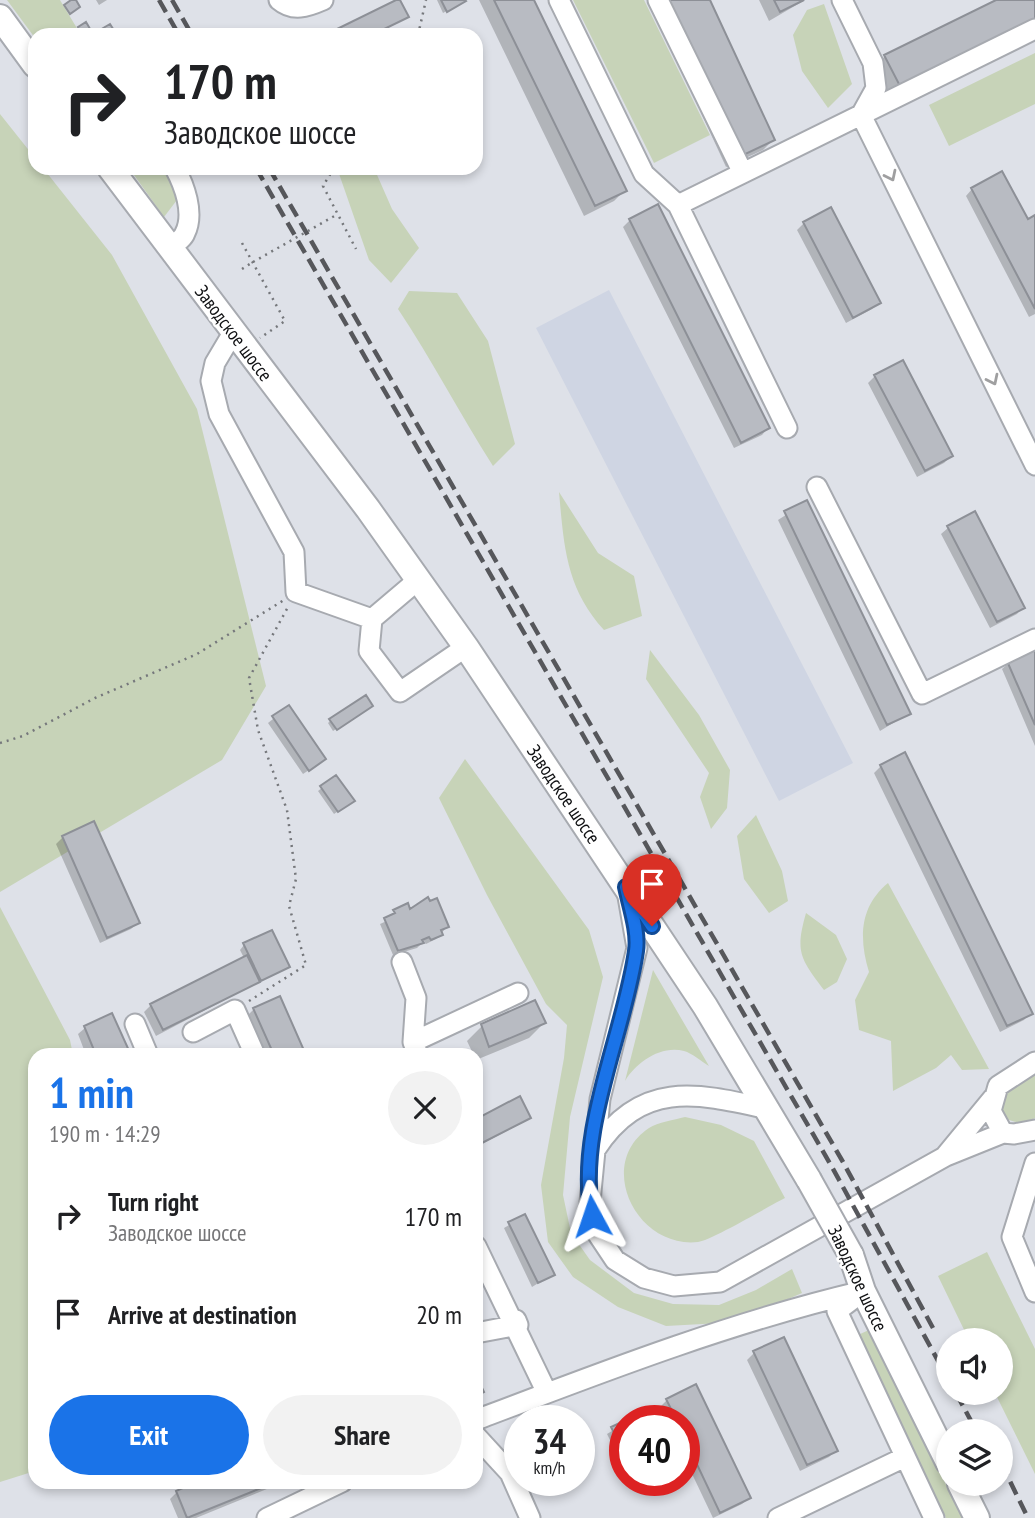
<!DOCTYPE html>
<html lang="en">
<head>
<meta charset="utf-8">
<style>
  body { margin:0; font-family:"PT Sans Narrow",sans-serif; background:#f2f2f2; color:#202124; height:100vh; display:flex; flex-direction:column; font-size:26px; white-space:nowrap }
  * { box-sizing:border-box; margin:0 }
  p { font-size:23px; color:#757577 }
  .icon { flex:none; width:38px; height:38px; fill:none; stroke:currentColor; stroke-width:2; stroke-linecap:round; stroke-linejoin:round }
  .map { position:relative; flex:1; overflow:hidden }
  .sheet { position:absolute; left:28px; top:1048px; width:455px; height:441px; display:flex; flex-direction:column; background:#fff; border-radius:21px; box-shadow:0 4px 10px #0003 }
  .sheet>* { flex:none }
  .top-card { position:absolute; left:28px; top:28px; width:455px; height:147px; border-radius:21px; box-shadow:0 4px 10px #0003; background:#fff; color:#202124; overflow:hidden }
  .buttons { position:absolute; left:936px; top:1328px; display:grid; gap:14px }
  .buttons a { display:grid; place-items:center; width:77px; height:77px; border-radius:50%; background:#fff; box-shadow:0 4px 10px #0003; font-size:35px }
  .speed { position:absolute; left:504px; top:1405px; display:flex; gap:14px; font-size:35px; font-weight:700; text-align:center }
  .speed>* { display:grid; place-content:center; width:91px; height:91px; border-radius:50%; background:#fff; box-shadow:0 4px 10px #0003; line-height:1 }
  .speed small { font-size:18px; font-weight:400 }
  .speed .limit { border:10px solid #d22; background:#fff; color:#111 }
  .pin { position:absolute; display:grid; place-items:center; width:60px; height:60px; color:#fff; margin:-72px -30px; border-radius:50% 50% 50% 0; rotate:-45deg; box-shadow:0 0 7px #0007 }
  .pin .icon { rotate:45deg }
  .me { position:absolute; width:77px; margin:-38px; rotate:355deg; stroke-linejoin:round; filter:drop-shadow(0 0 5px #0008) }
  .turn { display:flex; align-items:center; gap:24px; height:147px; padding:0 21px; font-size:32px }
  .turn .icon { width:91px; height:91px; stroke-width:2.5 }
  .turn b { display:block; font-size:49px; line-height:60px }
  .round { display:grid; place-items:center; flex:none; width:74px; height:74px; border-radius:37px; background:#f2f2f2 }
  .headline { display:flex; align-items:center; justify-content:space-between; height:119px; padding:0 21px }
  h1 { font-size:42px; font-weight:800; line-height:52px; color:#1a73e8 }
  .primary-button { display:flex; gap:14px; margin-top:auto; padding:14px 21px }
  .primary-button a { flex:1; height:80px; border-radius:42px; background:#1a73e8; color:#fff; font-size:28px; font-weight:800; line-height:80px; text-align:center }
  .primary-button a+a { background:#f2f2f2; color:#202124 }
  ul { padding:0; list-style:none }
  li { display:flex; align-items:center; gap:21px; height:98px; padding:0 21px }
  li div { flex:1 }
  li b { display:block; font-size:26px }
  li em { font-style:normal }
  .map>svg:first-child { display:block }
</style>
</head>
<body>
<div class="map">
<svg width="1035" height="1518" viewBox="0 0 1035 1518">
  <rect width="100%" height="100%" fill="#dee1e8"/>
  <!-- built -->
  <path fill="#cfd5e3" d="M609,290L853,763L779,801L536,328Z"/>
  <!-- green -->
  <path fill="#c7d3b8" d="M7,0H60L81,35H35V38Z
    M573,0H644L710,135L654,163Z
    M824,4L852,84L828,108L802,71L793,35L807,10Z
    M1035,53V104L949,146L929,105Z
    M0,114L35,158V168H43L112,255L197,409L266,686L222,760L0,892Z
    M129,168H163L180,196L164,217Z
    M337,168H374L392,209L419,248L391,283L369,260Z
    M409,291L457,293L488,341L515,444L493,466C460,414 432,360 398,309Z
    M559,492L598,553L634,576L642,616L604,630C566,588 564,547 559,492Z
    M650,650L699,715L730,770L727,808L711,829L700,797L709,773L646,679Z
    M465,759L589,930L603,977L570,1117L563,1195L571,1233L590,1260L634,1293L673,1304L719,1305L756,1290L792,1269L802,1293L754,1314L721,1323L666,1326L618,1307L573,1277L548,1242L541,1185L564,1058L567,1025L546,1004L487,895L439,798Z
    M756,815L782,871L788,901L769,913L744,879L737,836Z
    M888,883L989,1069L962,1070L951,1055L936,1068L893,1091L891,1041L859,1030L855,1000L869,972C859,939 859,907 888,883Z
    M0,907L70,1040L73,1055H35V1471L0,1482Z
    M806,913L836,935L847,959L837,982L824,990C800,958 795,952 806,913Z
    M653,970L709,1066C702,1062 692,1053 684,1051C660,1045 636,1063 625,1081Z
    M1035,1074V1118C1023,1125 1016,1123 1004,1118L999,1108L1002,1097Z
    M685,1117L721,1125L754,1141L785,1198C769,1206 712,1240 698,1242C636,1249 595,1164 649,1128C658,1122 674,1120 685,1117Z
    M987,1252L1035,1349V1474L995,1393H1001V1340H969L938,1276Z
    M871,1329L962,1518H946L858,1335Z"/>
  <!-- shadow -->
  <path fill="#0003" d="M96,0H107L99,5Z
    M437,0H463L464,1L443,13Z
    M479,0H532L625,190L614,201L584,216Z
    M649,0H708L773,140L763,150L726,167Z
    M759,0H805L769,21Z
    M1000,0H1035L890,97L875,67L885,56Z
    M407,17L375,35H334L338,30Z
    M85,24L92,35H79L76,31Z
    M109,26L113,32L110,35H95Z
    M134,29L138,35H125Z
    M972,189L1027,222L1035,217V314L1029,317L966,196Z
    M630,220L768,428L762,435L734,448L623,227Z
    M804,223L879,303L872,309L846,323L797,230Z
    M875,376L951,456L944,463L917,477L868,383Z
    M806,502L908,714L880,731L778,520Z
    M948,528L1023,607L1017,614L990,628L941,534Z
    M1035,651V746L1002,669L1009,663Z
    M288,707L318,764L303,774L268,723Z
    M368,708L333,731L328,723L331,720Z
    M881,766L1030,1013L1024,1020L1000,1032L874,773Z
    M336,777L350,803L334,814L318,791Z
    M63,837L138,923L131,929L100,943L56,844Z
    M409,911L447,927L436,939L426,944L424,941L417,948L393,955L380,924Z
    M244,945L287,967L156,1036L144,1012L151,1005L244,958L240,950Z
    M279,999L304,1055H264L247,1016L254,1009Z
    M111,1016L129,1055H86L78,1034L85,1028Z
    M544,1023L529,1038L476,1060L467,1041L482,1026Z
    M529,1117L524,1122L476,1147V1121Z
    M525,1216L553,1274L532,1287L504,1228Z
    M754,1353L836,1450L829,1457L800,1471L747,1360Z
    M667,1400L749,1498L742,1504L713,1518L684,1457V1421H667L660,1407Z
    M625,1423V1470L607,1434Z
    M630,1480H659L635,1492Z
    M201,1482H284L196,1518H178L170,1499L177,1492Z"/>
  <!-- building -->
  <path fill="#b8bbc2" stroke="#8d9097" stroke-width="2" d="M71,0H76L80,7L70,14L64,5Z
    M396,0H400L409,17L372,35H340L337,29Z
    M441,0H465L466,1L447,12Z
    M494,0H534L627,191L595,206Z
    M664,0H710L775,140L737,158Z
    M774,0H804L780,12Z
    M996,0H1035V22L901,88L884,55Z
    M86,22L93,34L110,24L115,32L83,35L78,27Z
    M1002,171L1028,219L1035,215V309L971,188Z
    M658,204L770,428L741,443L629,219Z
    M831,207L881,303L853,318L803,222Z
    M903,360L953,456L925,471L874,375Z
    M807,500L911,714L887,725L784,511Z
    M975,511L1025,608L997,622L947,526Z
    M1035,649V725L1007,661Z
    M366,695L373,706L337,730L329,719Z
    M289,705L326,759L309,771L272,716Z
    M905,752L1033,1014L1007,1026L880,765Z
    M336,775L355,801L338,812L320,786Z
    M94,821L140,923L107,938L62,836Z
    M428,897L430,901L437,898L449,927L441,930L443,935L431,940L429,937L422,940L424,943L398,951L384,918L395,913L393,910L408,903L410,909Z
    M272,930L290,967L261,981L243,943Z
    M247,955L260,982L163,1030L150,1004Z
    M280,996L306,1055H274L253,1008Z
    M535,1000L546,1023L489,1047L481,1024Z
    M112,1013L131,1055H96L84,1026Z
    M520,1096L531,1118L476,1146V1119Z
    M525,1214L555,1275L538,1283L508,1222Z
    M784,1337L838,1451L807,1465L753,1351Z
    M476,1375L484,1392L476,1396Z
    M696,1384L751,1498L720,1513L684,1437V1421H677L666,1399Z
    M639,1414L642,1421H625V1455L611,1427Z
    M637,1480H657L641,1488Z
    M196,1482H276L187,1518L176,1491Z"/>
  <g fill="none" stroke-linecap="round" stroke-linejoin="round">
    <!-- minor casing -->
    <g stroke="#a7aab0" stroke-width="23">
      <path id="minor" d="M279,0C293,12 307,7 323,0
        M559,0L644,174L678,205
        M658,0L743,173
        M842,0L873,63L876,88L861,115L1035,465
        M169,248C174,244 183,239 185,233C195,213 184,185 175,168
        M234,331L215,363L211,381L219,414L294,552L296,592L372,619L369,651L400,692L466,647
        M787,428L678,205L1035,29
        M817,487L922,694L1035,639
        M372,619L418,580
        M627,891L637,948L600,1099L590,1202L595,1230L615,1260L644,1278L674,1286L720,1282L946,1156L1003,1133
        M402,962L416,998L413,1042L418,1055
        M135,1024L148,1055
        M193,1032L235,1010L255,1055
        M413,1042L518,993
        M1035,1062L998,1086L991,1111L1003,1133L1014,1134L1035,1130
        M595,1150C641,1079 697,1093 769,1109
        M946,1155L993,1098
        M1035,1163L1012,1237L1035,1292
        M476,1246L547,1393
        M857,1296L837,1311L934,1518
        M476,1333L518,1325L516,1320
        M476,1420C602,1372 731,1322 863,1291
        M476,1436L510,1473L530,1518
        M267,1518L342,1482
        M778,1518L905,1457"/>
    </g>
    <!-- major casing -->
    <g stroke="#a7aab0" stroke-width="28">
      <path id="major" d="M0,17L35,65
        M110,168L368,509L466,647L705,1006L809,1180
        M851,1255L863,1291L948,1462
        M960,1484L977,1518"/>
    </g>
    <!-- path -->
    <path stroke="#75777b" stroke-width="2.5" stroke-dasharray="2 5" stroke-linecap="butt" d="M418,35L426,0
      M334,168L323,186L356,249
      M242,243L285,321L260,338
      M242,269L253,262
      M0,743L23,736L95,698L197,654L284,600
      M249,1001L306,965L289,906L296,879L287,810L258,730L249,678L288,607"/>
    <!-- minor -->
    <use href="#minor" stroke="#fff" stroke-width="19"/>
    <!-- major -->
    <use href="#major" stroke="#fff" stroke-width="24"/>
    <!-- rail -->
    <path stroke="#56575b" stroke-width="4.5" stroke-dasharray="14 7" stroke-linecap="butt" d="M159,0L179,35
      M172,0L192,35
      M256,168L832,1167L948,1379
      M269,168L843,1162L933,1328
      M956,1393L977,1432
      M1001,1463L1028,1518"/>
    <!-- major-bridge casing -->
    <g stroke="#a7aab0" stroke-width="28" stroke-linecap="butt">
      <path id="major-bridge" d="M809,1180L851,1255"/>
    </g>
    <!-- path-bridge -->
    <path stroke="#75777b" stroke-width="2.5" stroke-dasharray="2 5" stroke-linecap="butt" d="M253,262L338,214"/>
    <!-- major-bridge -->
    <use href="#major-bridge" stroke="#fff" stroke-width="24"/>
  </g>
  <!-- one-way arrows -->
  <defs><path id="oneway-chevron" d="M-2-3.5L2.5 0L-2 3.5" fill="none" stroke-width="1.6" stroke-linecap="round" stroke-linejoin="round" transform="scale(1.75)"/></defs>
  <g stroke="#9f9fa0">
    <use href="#oneway-chevron" transform="translate(891 176) rotate(64)"/>
    <use href="#oneway-chevron" transform="translate(993 380) rotate(64)"/>
  </g>
  <g fill="none" stroke-linecap="round" stroke-linejoin="round">
    <!-- route casing -->
    <g stroke="#114b97" stroke-width="18">
      <path id="route" d="M592,1216C576,1130 624,1035 636,951C639,932 630,906 626,887L652,926"/>
    </g>
    <!-- route -->
    <use href="#route" stroke="#1a73e8" stroke-width="12"/>
  </g>
  <g text-anchor="middle" dominant-baseline="central" stroke-width="5" stroke-linejoin="round" paint-order="stroke">
    <!-- street labels -->
    <g font-size="19" fill="#0f1012" stroke="#fff">
      <text transform="translate(234 333) rotate(53)">Заводское шоссе</text>
      <text transform="translate(564 794) rotate(56)">Заводское шоссе</text>
      <text transform="translate(858 1278) rotate(65)">Заводское шоссе</text>
    </g>
  </g>
</svg>
<div class="buttons">
<a><svg class="icon" aria-label="sound" viewBox="0 0 24 24"><path d="M4 9h4l5-4v14l-5-4H4zM17 9q2 3 0 6"/></svg></a>
<a><svg class="icon" aria-label="layers" viewBox="0 0 24 24"><path d="M12 4l9 5-9 5-9-5zM3 14l9 5 9-5"/></svg></a>
</div>
<div class="speed"><div>34<small>km/h</small></div><div class="limit">40</div></div>
<div class="pin" style="left:652px;top:926px;background:#d93025"><svg class="icon" aria-label="arrive" viewBox="0 0 24 24"><path d="M6 21V4h12l-3 4 3 4H6"/></svg></div>
<svg class="me" style="left:592px;top:1216px" viewBox="-20 -20 40 40"><path d="M0-17L14 15 0 8-14 15z" fill="#1a73e8" stroke="#fff" stroke-width="4"/></svg>
<div class="top-card">
<div class="turn"><svg class="icon" aria-label="right" viewBox="0 0 24 24"><path d="M7 20v-9h11M14 6l5 5-5 5"/></svg><div><b>170 m</b>Заводское шоссе</div></div>
</div>
<section class="sheet">
<div class="headline"><div><h1>1 min</h1><p>190 m · 14:29</p></div><a class="round"><svg class="icon" aria-label="close" viewBox="0 0 24 24"><path d="M6 6l12 12M18 6L6 18"/></svg></a></div>
<ul>
<li><svg class="icon" aria-label="right" viewBox="0 0 24 24"><path d="M7 20v-9h11M14 6l5 5-5 5"/></svg><div><b>Turn right</b><p>Заводское шоссе</p></div><em>170 m</em></li>
<li><svg class="icon" aria-label="arrive" viewBox="0 0 24 24"><path d="M6 21V4h12l-3 4 3 4H6"/></svg><div><b>Arrive at destination</b></div><em>20 m</em></li>
</ul>
<div class="primary-button"><a>Exit</a><a>Share</a></div>
</section>
</div>
</body>
</html>
